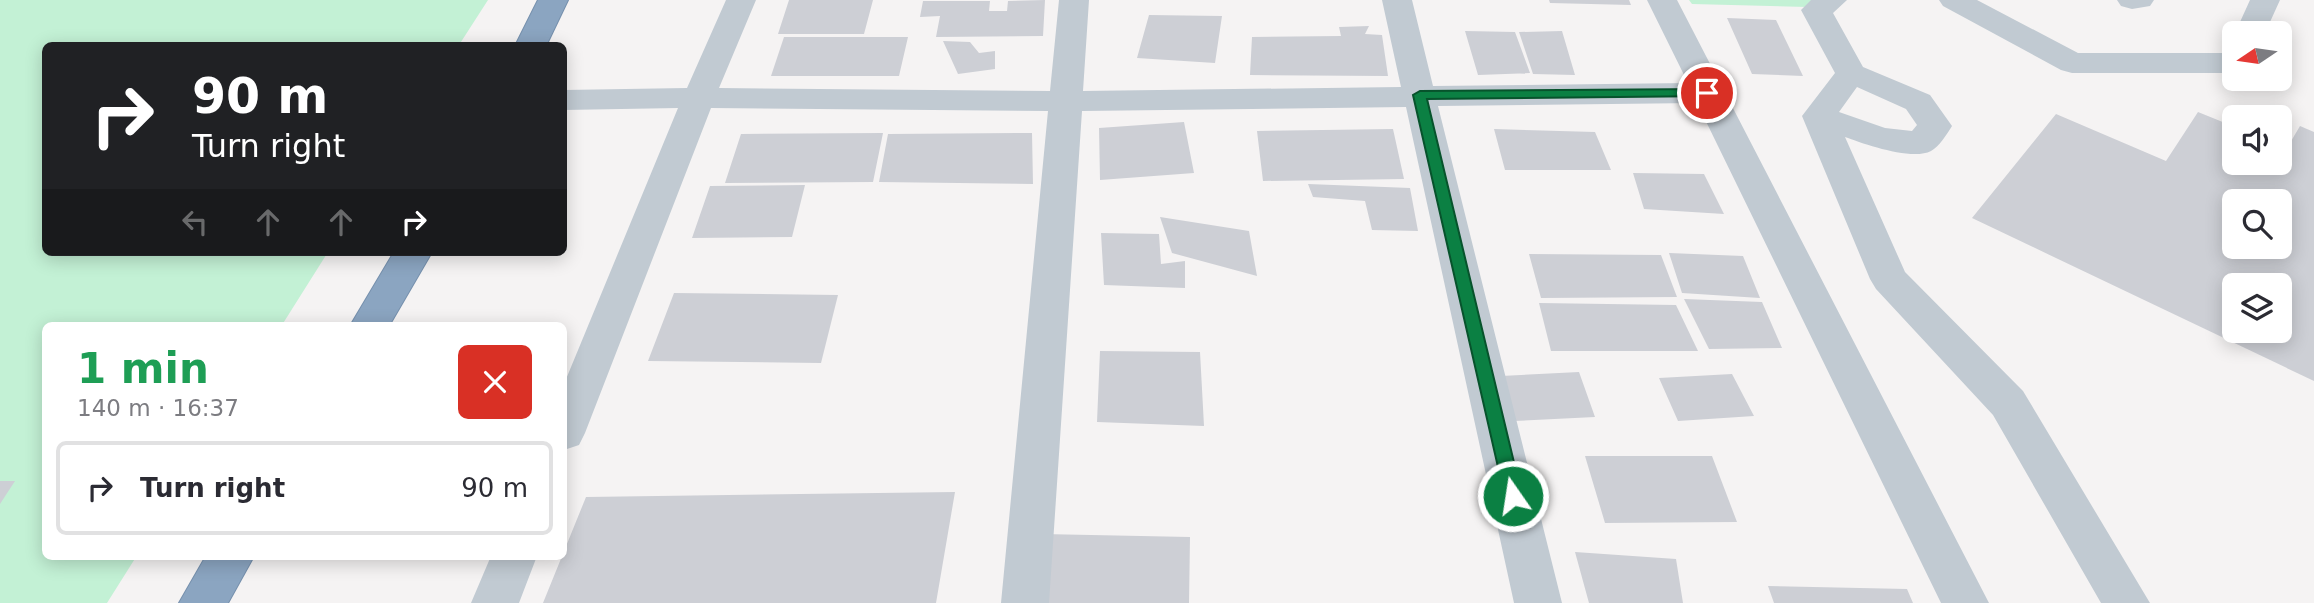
<!DOCTYPE html>
<html lang="en">
<head>
<meta charset="utf-8">
<style>
  body { margin:0; font-family:"DejaVu Sans",sans-serif; background:#f2f2f3; color:#2b2b33; height:100vh; display:flex; flex-direction:column; font-size:26px; white-space:nowrap }
  * { box-sizing:border-box; margin:0 }
  p { font-size:23px; color:#7c7c81 }
  .icon { flex:none; width:38px; height:38px; fill:none; stroke:currentColor; stroke-width:2; stroke-linecap:round; stroke-linejoin:round }
  .map { position:relative; flex:1; overflow:hidden }
  .details { position:absolute; left:42px; top:322px; width:525px; height:238px; display:flex; flex-direction:column; background:#fff; border-radius:10px; box-shadow:0 4px 18px #0003 }
  .details>* { flex:none }
  .banner { position:absolute; left:42px; top:42px; width:525px; height:214px; border-radius:10px; box-shadow:0 4px 18px #0003; background:#202124; color:#fff; overflow:hidden }
  .needle { width:46px; rotate:257deg }
  .buttons { position:absolute; left:2222px; top:21px; display:grid; gap:14px }
  .buttons a { display:grid; place-items:center; width:70px; height:70px; border-radius:10px; background:#fff; box-shadow:0 4px 18px #0003; font-size:35px }
  .pin { position:absolute; display:grid; place-items:center; width:60px; height:60px; color:#fff; margin:-30px; border:4px solid #fff; border-radius:50%; box-shadow:0 2px 7px #0007 }
  .me { position:absolute; width:77px; margin:-38px; rotate:347deg; stroke-linejoin:round; filter:drop-shadow(0 0 5px #0008) }
  .turn { display:flex; align-items:center; gap:24px; height:147px; padding:0 35px; font-size:32px }
  .turn .icon { width:91px; height:91px; stroke-width:2.5 }
  .turn b { display:block; font-size:49px; line-height:60px }
  .lanes { display:flex; align-items:center; height:66px; padding:0 35px; background:#0003; justify-content:center; gap:35px; direction:ltr }
  .lanes .off { opacity:.35 }
  .round { display:grid; place-items:center; flex:none; width:74px; height:74px; border-radius:10px; background:#f2f2f3 }
  .summary { display:flex; align-items:center; justify-content:space-between; height:119px; padding:0 35px }
  h1 { font-size:42px; font-weight:600; line-height:52px; color:#1e9e55 }
  ul { padding:0; list-style:none }
  li { display:flex; align-items:center; gap:21px; height:94px; margin:0 14px 10px; padding:0 21px; border:4px solid #e1e1e2; border-radius:10px }
  li div { flex:1 }
  li b { display:block; font-size:26px }
  li em { font-style:normal }
  .map>svg:first-child { display:block }
</style>
</head>
<body>
<div class="map">
<svg width="2314" height="603" viewBox="0 0 2314 603">
  <rect width="100%" height="100%" fill="#f5f3f3"/>
  <!-- green -->
  <path fill="#c3f1d5" d="M0,0H488L459,45L46,46V252H328L282,325L46,326V556L136,557L107,603H0Z
    M1689,0H1813L1808,7L1692,4Z"/>
  <!-- building -->
  <path fill="#cdcfd5" fill-rule="evenodd" d="M789,0H873L864,34H778Z
    M1045,0L1043,36L936,37L940,16L920,17L923,1H990L989,11H1007L1008,1Z
    M1549,0H1629L1631,5L1550,3Z
    M1149,15L1222,16L1215,63L1137,58Z
    M1727,18L1776,20L1803,76L1752,74Z
    M1369,26L1365,34L1382,35L1388,76L1250,75L1252,37L1341,36L1339,27Z
    M1465,31L1515,32L1530,73L1478,75Z
    M1562,31L1575,75L1533,74L1519,32Z
    M784,37H908L899,76H771Z
    M943,41L970,42L979,53L995,51V69L958,74Z
    M2198,112L2235,127V163H2280V145L2287,148L2300,126L2314,132V381L1972,218L2056,114L2166,161ZM2235,201H2280V247H2235ZM2235,285H2280V331H2235Z
    M1184,122L1194,173L1100,180L1099,128Z
    M1393,129L1404,179L1263,181L1257,131Z
    M1494,129L1595,132L1611,170H1505Z
    M883,133L873,182L725,183L741,134Z
    M1032,133L1033,184L879,182L888,134Z
    M1633,173L1704,174L1724,214L1644,209Z
    M1308,184L1410,188L1418,231L1372,230L1365,201L1313,197Z
    M805,185L792,237L692,238L710,186Z
    M1160,217L1249,231L1257,276L1172,253Z
    M1101,233L1159,234L1161,264L1185,261V288L1104,285Z
    M1669,253L1743,256L1760,298L1682,293Z
    M1529,254L1661,255L1677,297L1541,298Z
    M674,293L838,295L821,363L648,361Z
    M1684,299L1762,302L1782,348L1709,349Z
    M1539,303L1676,305L1698,351H1551Z
    M1100,351L1200,352L1204,426L1097,422Z
    M1579,372L1595,417L1514,421L1501,376Z
    M1732,374L1754,416L1678,421L1659,378Z
    M1585,456H1712L1737,522L1605,523Z
    M0,481H15L0,504Z
    M955,492L936,603H543L586,497Z
    M1042,534L1190,537L1189,603H1035Z
    M1575,552L1676,559L1683,603H1589Z
    M1768,586L1907,589L1913,603H1774Z"/>
  <g fill="none" stroke-linecap="round" stroke-linejoin="round">
    <!-- highway casing -->
    <g stroke="#7690ad" stroke-width="2">
      <path id="highway" d="M538,0H568L546,46H515Z
        M394,252H432L389,326H350Z
        M206,556H254L228,603H179Z"/>
    </g>
    <!-- minor -->
    <path fill="#c1cad2" fill-rule="evenodd" d="M726,0H756L719,88L1050,91L1059,0H1089L1083,91L1401,87L1382,0H1412L1433,86L1688,83L1647,0H1677L1989,603H1941L1697,103L1438,106L1562,603H1514L1406,107L1082,111L1049,603H1001L1048,111L711,108L585,433L579,445L564,450V384L678,108L564,110V90L687,88Z
      M1811,0H1847L1833,13L1863,67L1930,95L1952,126C1947,134 1939,147 1931,151C1912,161 1864,144 1845,137L1905,272L2023,391L2150,603H2101L1993,415L1876,289L1870,279L1802,116L1835,73L1801,10ZM1857,87L1906,109L1917,125L1912,131L1885,128L1839,112Z
      M1939,0H1977L2078,53H2235V73H2072L2061,70L1943,6Z
      M2117,0H2154L2150,6L2132,9L2121,6Z
      M2250,0H2280L2265,33H2235Z
      M491,556H537L519,603H471Z"/>
    <!-- highway -->
    <use href="#highway" fill="#8ba5c1" fill-rule="evenodd"/>
  </g>
  <!-- route -->
  <path fill="#0b8043" stroke="#07532c" stroke-width="2" d="M1707,89L1712,90V96L1427,99L1522,496L1519,502L1513,504L1506,502L1413,95L1420,91Z"/>
</svg>
<div class="buttons">
<a><svg class="needle" viewBox="-14 -14 28 28"><path d="M0-13l5 13h-10z" fill="#e53935"/><path d="M0 13l5-13h-10z" fill="#7c7c81"/></svg></a>
<a><svg class="icon" aria-label="sound" viewBox="0 0 24 24"><path d="M4 9h4l5-4v14l-5-4H4zM17 9q2 3 0 6"/></svg></a>
<a><svg class="icon" aria-label="search" viewBox="0 0 24 24"><circle cx="10" cy="10" r="6"/><path d="M15 15l6 6"/></svg></a>
<a><svg class="icon" aria-label="layers" viewBox="0 0 24 24"><path d="M12 4l9 5-9 5-9-5zM3 14l9 5 9-5"/></svg></a>
</div>
<div class="pin" style="left:1707px;top:93px;background:#d93025"><svg class="icon" aria-label="arrive" viewBox="0 0 24 24"><path d="M6 21V4h12l-3 4 3 4H6"/></svg></div>
<svg class="me" style="left:1513px;top:496px" viewBox="-20 -20 40 40"><circle r="17" fill="#0b8043" stroke="#fff" stroke-width="3"/><path d="M0-11L8 9 0 5-8 9z" fill="#fff"/></svg>
<div class="banner">
<div class="turn"><svg class="icon" aria-label="right" viewBox="0 0 24 24"><path d="M7 20v-9h11M14 6l5 5-5 5"/></svg><div><b>90 m</b>Turn right</div></div>
<div class="lanes"><svg class="icon off" aria-label="left" viewBox="0 0 24 24"><path d="M17 20v-9H6M10 6l-5 5 5 5"/></svg><svg class="icon off" aria-label="ahead" viewBox="0 0 24 24"><path d="M12 20V5M6 11l6-6 6 6"/></svg><svg class="icon off" aria-label="ahead" viewBox="0 0 24 24"><path d="M12 20V5M6 11l6-6 6 6"/></svg><svg class="icon" aria-label="right" viewBox="0 0 24 24"><path d="M7 20v-9h11M14 6l5 5-5 5"/></svg></div>
</div>
<section class="details">
<div class="summary"><div><h1>1 min</h1><p>140 m · 16:37</p></div><a class="round" style="background:#d93025;color:#fff"><svg class="icon" aria-label="close" viewBox="0 0 24 24"><path d="M6 6l12 12M18 6L6 18"/></svg></a></div>
<ul>
<li><svg class="icon" aria-label="right" viewBox="0 0 24 24"><path d="M7 20v-9h11M14 6l5 5-5 5"/></svg><div><b>Turn right</b></div><em>90 m</em></li>
</ul>
</section>
</div>
</body>
</html>
